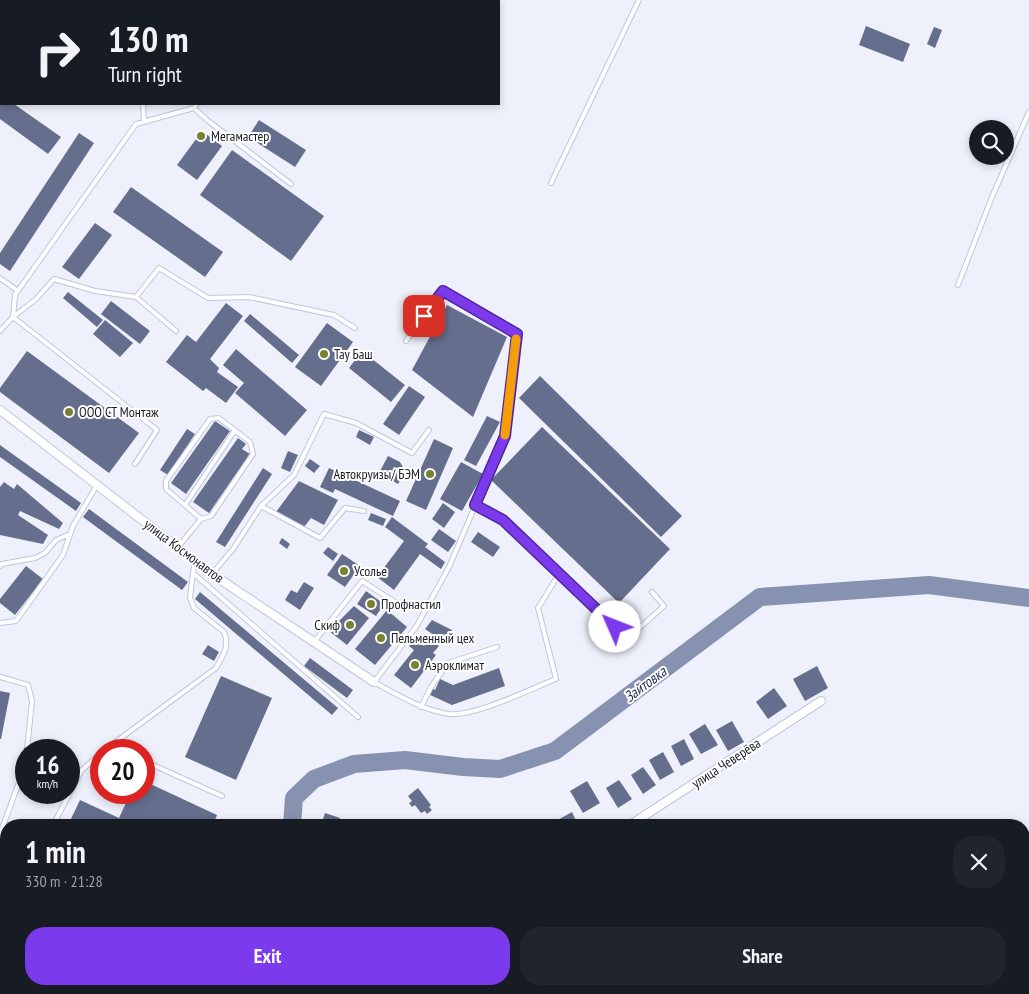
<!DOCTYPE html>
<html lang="en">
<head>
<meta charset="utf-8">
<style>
  body { margin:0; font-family:"PT Sans Narrow",sans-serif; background:#20242c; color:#f1f3f6; height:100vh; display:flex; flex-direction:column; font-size:19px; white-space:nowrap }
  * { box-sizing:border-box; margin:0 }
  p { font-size:16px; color:#9ea1a6 }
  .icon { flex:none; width:28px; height:28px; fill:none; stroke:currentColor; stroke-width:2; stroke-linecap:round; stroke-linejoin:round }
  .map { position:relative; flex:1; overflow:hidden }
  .sheet { position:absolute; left:0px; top:819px; width:1030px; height:176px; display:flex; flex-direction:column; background:#171b24; border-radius:20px 20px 0 0; box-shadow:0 2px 8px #0003 }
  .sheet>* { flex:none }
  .hud { position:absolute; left:0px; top:0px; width:500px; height:105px; box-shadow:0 2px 8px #0003; background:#171b24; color:#f1f3f6; overflow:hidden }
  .controls { position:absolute; left:969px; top:120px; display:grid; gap:10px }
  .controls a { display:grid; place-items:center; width:45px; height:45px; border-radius:50%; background:#171b24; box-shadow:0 2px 8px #0003; font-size:25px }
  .speed { position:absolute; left:15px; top:739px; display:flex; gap:10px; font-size:25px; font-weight:700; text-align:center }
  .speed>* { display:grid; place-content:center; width:65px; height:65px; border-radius:50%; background:#171b24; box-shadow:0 2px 8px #0003; line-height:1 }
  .speed small { font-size:12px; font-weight:400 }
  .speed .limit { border:8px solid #d22; background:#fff; color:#111 }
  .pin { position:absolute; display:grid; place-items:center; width:42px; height:42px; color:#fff; margin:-21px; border-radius:10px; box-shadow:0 2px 8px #0006 }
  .me { position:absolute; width:55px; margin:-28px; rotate:314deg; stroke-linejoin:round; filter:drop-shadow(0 0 4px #0008) }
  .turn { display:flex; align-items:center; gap:18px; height:105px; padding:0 25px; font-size:22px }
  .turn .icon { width:65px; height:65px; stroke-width:2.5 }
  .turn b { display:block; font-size:35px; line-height:42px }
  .round { display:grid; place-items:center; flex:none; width:52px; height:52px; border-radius:20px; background:#20242c }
  .head { display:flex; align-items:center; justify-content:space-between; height:85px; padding:0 25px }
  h1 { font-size:30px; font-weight:800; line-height:38px }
  .primary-button { display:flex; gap:10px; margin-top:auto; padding:10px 25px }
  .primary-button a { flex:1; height:58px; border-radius:20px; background:#7c3aed; color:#fff; font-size:20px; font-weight:800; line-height:58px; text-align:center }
  .primary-button a+a { background:#20242c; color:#f1f3f6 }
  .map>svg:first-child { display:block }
</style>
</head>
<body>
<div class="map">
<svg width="1029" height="994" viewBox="0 0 1029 994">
  <rect width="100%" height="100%" fill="#eef1fb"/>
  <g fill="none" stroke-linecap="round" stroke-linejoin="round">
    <!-- river -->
    <path stroke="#8792b1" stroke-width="18" d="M292,825L294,798L314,779L354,764L405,760L463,767L500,769L555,751L760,597L929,585L1029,598
      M329,989L333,994"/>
  </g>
  <!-- building -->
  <path fill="#656f8d" d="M866,26L910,44L903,62L859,45Z
    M934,27L942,30L935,48L927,44Z
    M0,104H14L61,137L48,154L0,119Z
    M259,120L306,150L295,167L248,137Z
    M202,131L222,146L197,180L177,165Z
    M79,133L94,143L10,271L0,264V253Z
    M232,150L324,216L291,261L200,195Z
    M131,187L223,252L205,277L113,212Z
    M95,223L112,235L79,279L62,267Z
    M68,292L103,320L97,327L63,298Z
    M111,301L150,331L140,344L101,314Z
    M226,303L243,316L210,359L219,368L217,372L238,387L226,403L206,388L203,391L166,362L187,335L196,342Z
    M447,305L507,337L473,417L412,370Z
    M250,314L299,355L292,363L244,321Z
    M105,320L133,343L120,357L93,334Z
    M327,323L353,342L321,386L295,367Z
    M236,349L307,410L285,436L235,393L244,383L223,365Z
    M27,351L139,433L109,473L0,392V388Z
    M362,351L405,385L391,402L349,368Z
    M540,376L682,516L661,537L519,398Z
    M409,386L425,397L399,435L383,424Z
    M487,416L500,422L476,466L464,460Z
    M215,421L230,431L186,494L171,483Z
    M542,427L670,549L619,603L491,480Z
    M187,429L195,434L168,475L160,470Z
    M359,430L374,437L370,445L356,437Z
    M238,438L246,444L242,449L250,454L209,513L193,502Z
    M434,439L453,448L426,510L406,501Z
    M0,445L81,503L76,511L0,457Z
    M288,451L298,455L290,472L281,468Z
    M388,456L400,462L405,471L398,484L379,473Z
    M310,459L320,466L314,473L305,466Z
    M461,462L483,474L462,511L440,499Z
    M263,468L272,474L225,547L216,542Z
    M329,468L400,501L393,516L335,489L333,493L320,487Z
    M299,481L338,500L324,525L311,518L304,527L276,512Z
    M4,482L14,489L17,484L63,523L59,529L20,511L18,515L48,535L43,544L0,535V487Z
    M443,503L455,512L444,528L432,519Z
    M89,509L188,582L182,590L83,517Z
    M371,513L386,519L383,526L368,520Z
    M392,517L428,544L425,547L445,562L441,569L420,554L394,590L377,577L404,541L385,527Z
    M439,529L456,541L448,552L431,540Z
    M478,532L500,547L493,557L471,542Z
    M282,538L290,544L287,549L279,543Z
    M328,547L338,554L333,561L323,553Z
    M342,554L360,566L345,587L327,575Z
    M26,566L43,579L15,615L0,603V599Z
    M304,582L314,588L300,610L285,600L291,590L297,593Z
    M366,591L384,604L376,616L357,604Z
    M200,592L338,708L332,715L195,599Z
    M354,606L369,618L347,645L329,631Z
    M387,610L407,627L375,665L355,649Z
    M432,620L452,630L444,642L425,629Z
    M415,639L424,646L429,639L439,646L433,653L436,655L411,688L394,675L414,650L409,646Z
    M208,645L219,652L214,661L202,654Z
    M310,658L353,690L347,698L304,666Z
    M817,666L828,688L805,701L793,679Z
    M499,668L505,686L452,705L428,694L431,688L435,690L440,679L453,685Z
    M221,676L272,698L236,780L185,757Z
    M774,688L787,706L768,719L756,702Z
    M0,691L10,693L1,739H0Z
    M732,721L744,742L728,751L716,730Z
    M705,724L718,745L701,754L689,734Z
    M684,739L694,759L681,766L671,746Z
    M663,752L674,772L660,780L649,760Z
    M643,767L656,785L643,794L631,775Z
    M619,780L632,799L618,808L606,788Z
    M144,781L217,815L213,825H68L80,800L119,818L131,792H144Z
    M587,781L600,803L583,813L570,791Z
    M418,788L431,805L429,807L432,810L427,814L425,811L421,813L415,805L412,807L409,803L412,801L408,796Z
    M572,812L578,825H553L552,823Z
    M325,813L340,818L338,825H321Z
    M259,989H282L281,994H258Z
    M805,989H838L830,994H808Z
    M943,989H1000L1004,994H935Z"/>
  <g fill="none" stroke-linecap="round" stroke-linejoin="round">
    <!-- service casing -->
    <g stroke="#bec7df" stroke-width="6">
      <path id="service" d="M282,1L283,0
        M143,104L144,122
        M194,108L207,120L291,184
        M551,183L639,0
        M0,278L18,291
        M958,285L992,197L1029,112
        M136,297L159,268L208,298L249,297L334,315L355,328
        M0,331L13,317L15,295L136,124L194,108L197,104
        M406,341L443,291L517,334L505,436L449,567L416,627L374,682C398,695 422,710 449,714C475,717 530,689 556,679L538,608L559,574
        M135,464L157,430L13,317L36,299L54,279L95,291L136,297L176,331
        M185,505L235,430
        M475,505L503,520L615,627L636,631L664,606L652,592
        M261,506L294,475L324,414L356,423L412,453L429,430
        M178,547L201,519L211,516L253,454L250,442L219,418L210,419L166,481V489L201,519
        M195,560L193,573L358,717
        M0,566L2,564L35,558L45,553L56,540L70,534
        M212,574L233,549L261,506L320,538L345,508L364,511
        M0,623L16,621L63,555L73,526L97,485
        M314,642L362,581L398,604
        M0,677L28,685L32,701L27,750
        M421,707L431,687L448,663L497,647
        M110,746L216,668C223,656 230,645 224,632L194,608L190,598L193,573
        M105,750L110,746L119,750
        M144,761L222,796
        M53,825L82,770L101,753
        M0,834L25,766L26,753
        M0,835L6,837"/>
    </g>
    <!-- minor casing -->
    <g stroke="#bec7df" stroke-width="10">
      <path id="minor" d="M0,410L212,574L374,682
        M630,825L821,701
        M484,989L487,994"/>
    </g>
    <!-- service -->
    <use href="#service" stroke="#fff" stroke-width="4"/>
    <!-- minor -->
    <use href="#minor" stroke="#fff" stroke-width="8"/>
  </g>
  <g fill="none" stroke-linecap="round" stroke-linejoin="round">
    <!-- route casing -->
    <g stroke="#51269a" stroke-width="12">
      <path id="route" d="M424,316L443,291L517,334L505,436L475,505L503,520L615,627"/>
    </g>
    <!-- route -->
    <use href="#route" stroke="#7c3aed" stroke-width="9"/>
    <!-- slow -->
    <path stroke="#f59e0b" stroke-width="9" d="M505,435L516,339"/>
  </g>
  <!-- markers -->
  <g fill="#78812d" stroke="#fff" stroke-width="2">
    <circle cx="201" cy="136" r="5"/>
    <circle cx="324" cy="354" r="5"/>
    <circle cx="69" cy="412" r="5"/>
    <circle cx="430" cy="474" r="5"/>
    <circle cx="344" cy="571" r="5"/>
    <circle cx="371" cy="604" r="5"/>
    <circle cx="350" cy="625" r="5"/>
    <circle cx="381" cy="638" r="5"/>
    <circle cx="415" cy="665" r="5"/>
  </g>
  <g text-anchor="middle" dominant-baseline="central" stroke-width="4" stroke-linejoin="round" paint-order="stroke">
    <!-- poi labels -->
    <g font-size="14" fill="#1b1e26" stroke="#fff" text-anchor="start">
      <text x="211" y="136">Мегамастер</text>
      <text x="334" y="354">Тау Баш</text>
      <text x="79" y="412">ООО СТ Монтаж</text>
      <text x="420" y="474" text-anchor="end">Автокруизы/ БЭМ</text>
      <text x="354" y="571">Усолье</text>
      <text x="381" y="604">Профнастил</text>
      <text x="340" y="625" text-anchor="end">Скиф</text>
      <text x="391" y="638">Пельменный цех</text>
      <text x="425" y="665">Аэроклимат</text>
    </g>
    <!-- street labels -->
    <g font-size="14" fill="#1b1e26" stroke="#fff">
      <text transform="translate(184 551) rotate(37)">улица Космонавтов</text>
      <text transform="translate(726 763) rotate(-33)">улица Чеверёва</text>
    </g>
    <!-- water labels -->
    <g font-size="15" font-style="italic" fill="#24315b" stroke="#fff">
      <text transform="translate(645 684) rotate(-37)">Зайтовка</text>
    </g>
  </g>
</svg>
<div class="controls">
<a><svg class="icon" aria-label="search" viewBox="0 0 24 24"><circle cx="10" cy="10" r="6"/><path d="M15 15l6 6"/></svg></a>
</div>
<div class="speed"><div>16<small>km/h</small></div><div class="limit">20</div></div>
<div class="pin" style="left:424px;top:316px;background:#d93025"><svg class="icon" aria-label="arrive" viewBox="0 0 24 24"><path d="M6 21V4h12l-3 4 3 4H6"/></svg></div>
<svg class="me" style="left:615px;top:627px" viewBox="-20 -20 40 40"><circle r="19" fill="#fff"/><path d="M0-13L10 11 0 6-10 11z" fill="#7c3aed"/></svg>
<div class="hud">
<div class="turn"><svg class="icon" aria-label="right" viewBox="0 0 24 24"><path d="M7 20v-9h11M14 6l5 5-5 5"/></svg><div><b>130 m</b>Turn right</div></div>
</div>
<section class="sheet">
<div class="head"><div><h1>1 min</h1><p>330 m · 21:28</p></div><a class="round"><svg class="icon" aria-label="close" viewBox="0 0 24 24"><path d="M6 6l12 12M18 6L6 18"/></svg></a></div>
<div class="primary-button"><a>Exit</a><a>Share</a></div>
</section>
</div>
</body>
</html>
